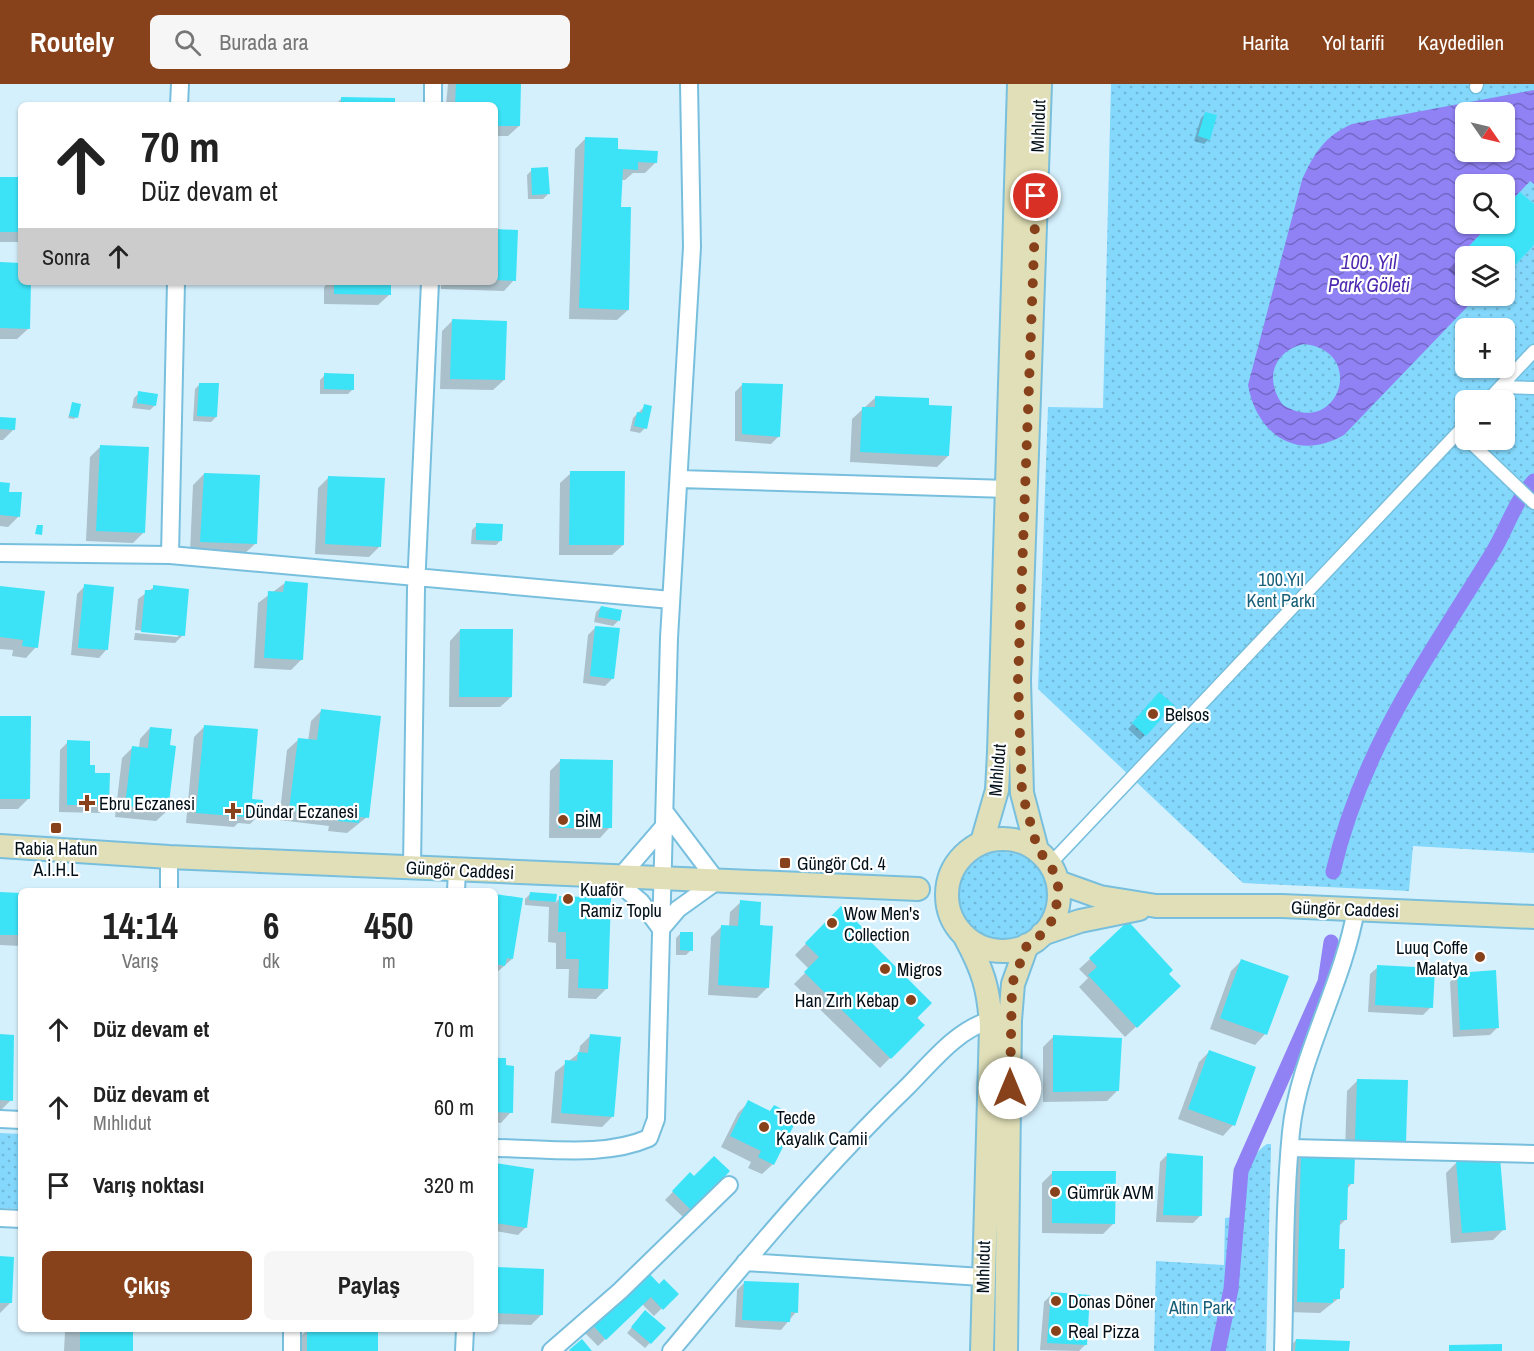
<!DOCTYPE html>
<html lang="tr">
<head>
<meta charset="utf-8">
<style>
  body { margin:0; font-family:"Archivo Narrow",sans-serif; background:#f6f6f6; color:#222; height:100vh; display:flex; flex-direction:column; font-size:22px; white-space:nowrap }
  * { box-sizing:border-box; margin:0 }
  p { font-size:20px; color:#767676 }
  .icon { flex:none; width:33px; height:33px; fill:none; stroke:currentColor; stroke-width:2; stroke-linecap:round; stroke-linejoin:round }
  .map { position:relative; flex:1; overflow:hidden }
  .sheet { position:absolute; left:18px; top:804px; width:480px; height:444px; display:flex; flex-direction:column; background:#fff; border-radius:9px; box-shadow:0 2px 4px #0004 }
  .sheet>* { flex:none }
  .guide { position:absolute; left:18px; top:18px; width:480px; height:183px; border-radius:9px; box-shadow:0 2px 4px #0004; background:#fff; color:#222; overflow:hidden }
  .needle { width:39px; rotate:124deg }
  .buttons { position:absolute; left:1455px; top:18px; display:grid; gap:12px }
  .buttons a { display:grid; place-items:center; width:60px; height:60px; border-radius:9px; background:#fff; box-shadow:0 2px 4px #0004; font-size:30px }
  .pin { position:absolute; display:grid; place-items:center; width:51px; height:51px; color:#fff; margin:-26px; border:3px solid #fff; border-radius:50%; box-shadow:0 2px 6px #0007 }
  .me { position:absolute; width:66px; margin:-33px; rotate:0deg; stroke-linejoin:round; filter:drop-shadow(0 0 4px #0008) }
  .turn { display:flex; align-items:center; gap:21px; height:126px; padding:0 24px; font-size:27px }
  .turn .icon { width:78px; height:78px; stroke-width:2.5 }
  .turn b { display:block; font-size:42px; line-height:51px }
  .then { display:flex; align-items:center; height:57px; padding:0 24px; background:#0003; gap:12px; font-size:22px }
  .eta { display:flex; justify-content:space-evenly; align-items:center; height:102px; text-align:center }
  .eta b { font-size:36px; font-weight:700; line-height:42px }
  .button { display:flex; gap:12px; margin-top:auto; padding:12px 24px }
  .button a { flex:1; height:69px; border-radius:9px; background:#88421b; color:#fff; font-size:24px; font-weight:700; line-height:69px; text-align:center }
  .button a+a { background:#f6f6f6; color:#222 }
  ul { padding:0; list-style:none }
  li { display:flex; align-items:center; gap:18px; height:78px; padding:0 24px }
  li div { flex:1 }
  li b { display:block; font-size:22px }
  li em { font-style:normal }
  header { display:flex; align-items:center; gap:36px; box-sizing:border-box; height:84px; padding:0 30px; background:#88421b; color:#fff }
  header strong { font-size:28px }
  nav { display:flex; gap:33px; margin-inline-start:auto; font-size:21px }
  .search { width:420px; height:54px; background:#f6f6f6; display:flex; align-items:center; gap:15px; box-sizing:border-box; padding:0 21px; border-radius:9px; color:#767676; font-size:22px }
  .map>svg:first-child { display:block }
</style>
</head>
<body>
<header>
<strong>Routely</strong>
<div class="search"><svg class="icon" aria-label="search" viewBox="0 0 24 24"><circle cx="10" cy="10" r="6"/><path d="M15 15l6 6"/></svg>Burada ara</div>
<nav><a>Harita</a><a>Yol tarifi</a><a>Kaydedilen</a></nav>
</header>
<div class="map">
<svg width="1534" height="1267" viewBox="0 0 1534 1267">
  <defs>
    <pattern id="grass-dots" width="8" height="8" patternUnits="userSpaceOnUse" patternTransform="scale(1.5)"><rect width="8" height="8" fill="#83d8fc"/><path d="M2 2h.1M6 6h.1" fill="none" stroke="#6fb8d7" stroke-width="1.8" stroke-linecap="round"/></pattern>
    <pattern id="water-waves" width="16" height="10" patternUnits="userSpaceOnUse" patternTransform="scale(1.5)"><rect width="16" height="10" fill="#9081f4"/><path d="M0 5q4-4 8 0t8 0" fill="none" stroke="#7368c5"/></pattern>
  </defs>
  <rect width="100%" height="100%" fill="#d5f0fd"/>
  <!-- grass -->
  <path fill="url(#grass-dots)" fill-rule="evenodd" d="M1111,0H1534V769L1413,762L1409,807L1243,799L1038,605L1048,323L1103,324ZM1466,28H1504V68H1466ZM1466,100H1504V140H1466ZM1466,172H1504V212H1466ZM1466,244H1504V284H1466ZM1466,316H1504V356H1466Z
    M958 813a45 45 0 1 1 90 0a45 45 0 1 1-90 0Z
    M0,1049L21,1050V1125L0,1124Z
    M1267,1060H1271V1064L1266,1267H1154L1156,1177L1224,1181L1225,1134L1240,1132C1244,1107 1243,1075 1267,1060Z"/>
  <!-- water -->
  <path fill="url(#water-waves)" fill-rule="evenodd" d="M1534,6V100L1530,97L1505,124L1504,100H1466V140H1490L1458,174L1465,182L1466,212H1474L1467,223L1344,351C1297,378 1257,351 1248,301L1302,96C1314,69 1325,52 1352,40ZM1466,28H1504V68H1466ZM1304,260C1368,267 1338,355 1283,321C1264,296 1273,267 1304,260Z"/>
  <!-- shadow -->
  <path fill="#0003" d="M448,0H520L519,42L508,52H495V21H446Z
    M342,14L394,21H335Z
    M1206,29L1209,55L1204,60L1194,57L1201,34Z
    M586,54L656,78L645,89H633L625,96H621L620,124L628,226L617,236L569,235L575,65Z
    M532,86L548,110L543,115H528L527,91Z
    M0,94H21V158H0Z
    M1534,122V158L1504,172H1466V202L1448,186L1491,140H1504Z
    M495,147L514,196L504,207L441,205V198H495Z
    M0,180H21V198H30L28,245L17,255H0Z
    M329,198H389V211L378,221L324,220V203Z
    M1475,212H1485L1480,216Z
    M452,237L504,296L493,306L440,305L442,247Z
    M325,291L353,305L348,310H320V296Z
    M200,300L216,333L211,338L193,337L195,305Z
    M743,300L779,352L771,360L735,357V308Z
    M139,309L155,321L150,326L132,324L134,314Z
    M876,313L927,323L948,372L937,383L850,378L852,335Z
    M73,320L76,333L74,335L68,334Z
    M645,322V344L640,349L630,347L633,334Z
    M0,335L14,345L3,356H0Z
    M101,362L144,448L133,459L86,457L90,373Z
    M571,389L623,461L612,471H559L560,399Z
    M204,390L255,460L244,470L190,468L193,401Z
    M329,393L380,462L369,473L315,470L318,404Z
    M0,400L19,432L8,443L0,442Z
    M477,441L501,456L496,461L471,460L472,446Z
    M285,499L302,575L291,586L254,584L258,519Z
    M85,502L106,566L99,574L71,571L77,510Z
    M0,503L36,563L26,574L12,572L13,566L0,565Z
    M154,503L183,551L175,559L134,556L135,549L178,553V550L135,546L138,515Z
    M601,523L620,527L618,537L613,542L594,538L596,528Z
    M596,543L613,594L605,602L583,599L588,551Z
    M460,546L511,613L500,623H449L450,557Z
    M1155,615L1145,651L1140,656L1128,645Z
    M321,627L367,733L347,749L328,747L329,742L279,736L287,666L298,656L308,657L311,637Z
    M0,633L28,715L18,725H0Z
    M205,642L261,729L250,740L238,739L234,743L186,739L194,653Z
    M150,644L167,727L156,737L115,733L122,674L132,664H139L140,655Z
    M68,658L88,682L108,721L100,729L59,728L60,666Z
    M560,677L610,743L600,754H549L550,687Z
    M0,810L21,811V862L0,861Z
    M530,810L555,812V819L560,814L607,904L596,915L568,914L569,885H556V859L548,858L549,823L525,821V815Z
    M495,811L512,875L495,890Z
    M741,818L758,842L768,903L757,914L708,911L711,853L722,842L729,843L730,828Z
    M841,824L864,853L923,941L880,984L794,900L809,885L795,871Z
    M681,849L691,866L686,871H676V854Z
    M1090,875L1167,890L1168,913L1125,953L1079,903L1088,894L1079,885Z
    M1242,876L1265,950L1255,961L1210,945L1231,887Z
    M1378,883L1431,923L1423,931L1368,928L1370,890Z
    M1458,890L1498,943L1490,951L1453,953L1450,898Z
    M0,952L11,1016L0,1027Z
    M590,952L612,1033L602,1043L551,1039L555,988L579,969L580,962Z
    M1054,952L1117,1007L1107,1017L1043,1018V963Z
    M495,965L496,975L505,983L511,1028L501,1039L495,1038Z
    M1210,967L1233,1041L1223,1052L1178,1035L1199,978Z
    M1357,997L1404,1058L1345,1067L1347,1007Z
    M749,1018L769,1028L774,1023L773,1080L762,1090L748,1084L751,1078L721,1063L738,1029Z
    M1168,1070L1200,1132L1193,1139L1156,1138L1160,1078Z
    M1302,1071L1352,1099L1347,1105L1346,1135L1338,1143L1337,1166L1343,1204L1339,1208V1214L1320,1229L1287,1228L1291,1082Z
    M1457,1078L1504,1145L1493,1156L1451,1159L1446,1089Z
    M495,1081L526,1143L518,1151L495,1147Z
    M728,1087L683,1133L665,1116L690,1090L694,1094Z
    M1053,1088L1114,1139L1103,1150L1042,1149V1099Z
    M0,1174L10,1219L0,1229Z
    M495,1185L542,1230L531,1241L495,1240Z
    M647,1189L659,1202L676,1210L654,1232L642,1220L598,1262L585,1249Z
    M745,1198L796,1228L781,1246L735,1243L737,1206Z
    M1052,1210L1086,1260L1079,1267L1040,1266L1044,1218Z
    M641,1233L664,1244L645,1264L627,1249Z
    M68,1245H132L131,1267H64L65,1248Z
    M308,1245L376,1267H297V1256Z
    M1296,1256L1348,1267H1286Z"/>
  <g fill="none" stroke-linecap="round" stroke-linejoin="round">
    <!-- canal -->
    <path stroke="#9081f4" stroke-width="15" d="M1333,788C1361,666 1427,575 1491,471C1507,446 1513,419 1534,397
      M1218,1267L1231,1205L1241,1087L1325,898L1331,858"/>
  </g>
  <!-- building -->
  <path fill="#3ce3f7" d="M456,0H521L520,42H495V21H455Z
    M341,13L395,14V21H341Z
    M1205,28L1217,31L1210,56L1198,52Z
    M585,53L618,54V65L658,67L657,79L638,78V86L623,85L621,123H631L629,226L579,224Z
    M548,83L550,110L532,111L531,84Z
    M0,93H21V148H0Z
    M1520,108L1534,120V161L1504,193V172H1466V182L1458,174L1490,140H1504V124Z
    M495,145L518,146L516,197L495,196Z
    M0,178L21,179V198H31L30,245L0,244Z
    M334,198H391V211L334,210Z
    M452,235L507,237L505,296L450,295Z
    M324,289L354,290V306L324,305Z
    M199,299H219L217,333L197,332Z
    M742,299L783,300L780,353L742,350Z
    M138,307L158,310L156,322L137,319Z
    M875,312L929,314V321L952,322L949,372L860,368L862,323H875Z
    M72,318L81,320L78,334L69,332Z
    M644,320L652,322L647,345L634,342L637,328L642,329Z
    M0,333L16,334L15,346L0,345Z
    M100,361L149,363L145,449L96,447Z
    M570,387H625L624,461H569Z
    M204,389L260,391L257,460L200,458Z
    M328,392L385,394L381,463L325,460Z
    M0,398L10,399L9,408H22L20,433L0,431Z
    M476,439L503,440L502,457L476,456Z
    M37,441H43L42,451L35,450Z
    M285,497L308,499L303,576L264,574L268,507L283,508Z
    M84,500L114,503L108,566L78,564Z
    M153,501L189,505L185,552L141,548L145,506H153Z
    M0,502L45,507L38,564L22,562L23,556L0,553Z
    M601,522L622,526L620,537L598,533Z
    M595,542L620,544L614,595L590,592Z
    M460,545H513L512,613H459Z
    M1159,608L1174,621L1146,652L1132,639Z
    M321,625L381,632L369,734L360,733L359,739L338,737L339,732L289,726L298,654L317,656Z
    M0,632H31L30,715H0Z
    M204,641L258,645L252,715L263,716L262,730L246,729V733L196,729Z
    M150,643L172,645L170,661L176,662L168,727L125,722L132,662L148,664Z
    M67,656L90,657V681H95V689H110L109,721H67Z
    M560,675L613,676L612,744H559Z
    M0,808L21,809V851H0Z
    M530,808L557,810L556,818L529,816Z
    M495,810L523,814L513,875L507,874L505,882L495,880Z
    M559,812L611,814L608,905L578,904L579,875H566V848H558Z
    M740,816L761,818L760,841L773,842L769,904L718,901L721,841L738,842Z
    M841,822L869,850L866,853L932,919L917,934L925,941L891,975L804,888L819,873L805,859Z
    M1128,837L1173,886L1169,890L1181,902L1137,944L1088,891L1097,883L1089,874Z
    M680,848H693V867L680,866Z
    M1241,875L1289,892L1267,951L1220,934Z
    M1377,881L1435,884L1433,924L1375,921Z
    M1496,886L1499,944L1460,946L1457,889Z
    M0,950L14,951L13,1017L0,1016Z
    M590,950L621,953L614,1033L561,1029L565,976L577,977L578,968L588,969Z
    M1053,951L1122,954L1119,1007L1053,1008Z
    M495,963H498L497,974H506V981L514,982L513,1029L495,1028Z
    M1209,966L1256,983L1235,1042L1188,1025Z
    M1357,995L1408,996L1406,1059L1355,1057Z
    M748,1016L770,1027L774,1021L798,1033L774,1081L758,1073L761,1067L730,1052Z
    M1167,1069L1203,1072L1202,1132L1163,1131Z
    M1301,1070L1355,1071L1354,1100H1348L1347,1136H1340L1339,1165H1345L1344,1204H1340V1215H1333V1219L1297,1218Z
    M714,1072L730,1087L692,1127L672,1107L690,1088L694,1092Z
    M1500,1073L1506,1146L1462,1149L1456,1077Z
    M495,1079L534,1085L527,1144L495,1139Z
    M1052,1087H1116L1115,1140L1052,1139Z
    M0,1172L14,1173L12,1219H0Z
    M495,1183L544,1185L543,1231L495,1229Z
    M647,1187L659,1200L664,1195L679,1210L663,1226L651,1213L606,1256L592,1240Z
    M744,1197L799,1199L798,1229L791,1228L790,1238L742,1236Z
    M1051,1208L1090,1211L1087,1261L1047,1259Z
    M645,1226L666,1244L651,1260L631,1243Z
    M80,1245H133V1267H80Z
    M307,1245H378V1267H307Z
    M582,1255L592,1267H570L569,1266Z
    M1296,1255L1350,1257L1349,1267H1295Z
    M1502,1260V1267H1449V1261Z"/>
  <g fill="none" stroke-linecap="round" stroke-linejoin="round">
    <!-- pedestrian casing -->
    <g stroke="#78bfdd" stroke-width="15">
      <path id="pedestrian" d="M1476,3L1477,0
        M1500,303L1534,304
        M1488,316L1534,267
        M1468,356L1534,419
        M1050,780L1466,340"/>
    </g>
    <!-- minor casing -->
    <g stroke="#78bfdd" stroke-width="20">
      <path id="minor" d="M179,21L180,0
        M433,21V0
        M679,395L1008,405
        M0,469L170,471L671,516
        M170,471L176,198
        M412,783L416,504L430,198
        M610,792L641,818L661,845L678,825L717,797L665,728
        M620,793L665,741
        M169,807V773
        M456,807L457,786
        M0,1035L21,1036
        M495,1064C545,1064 603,1074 649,1054L656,1035L669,554L692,163L689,0
        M1291,1064L1534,1070
        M0,1134L21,1135
        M745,1178L982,1193
        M292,1245V1267
        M464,1267L465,1245
        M551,1267L620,1207L729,1101
        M671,1267C747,1176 822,1085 907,1003C932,978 956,946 991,936
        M1283,1267C1285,1194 1284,1120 1291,1048C1298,975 1343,901 1356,825"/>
    </g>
    <!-- secondary casing -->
    <g stroke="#78bfdd" stroke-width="26">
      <path id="secondary" d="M947 811a56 56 0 1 1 112 0a56 56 0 1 1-112 0Z
        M982,758L997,706L999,668L1019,0
        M0,762L169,773L918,805
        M1037,766L1022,709L1019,596L1040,0
        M1058,798L1100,813L1156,822H1282L1534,833
        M1042,850L1080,837L1139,825
        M965,853C983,886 989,905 991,942L982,1267
        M1006,1267L1010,936L1013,900L1027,861"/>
    </g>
    <!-- pedestrian -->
    <use href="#pedestrian" stroke="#fff" stroke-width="12"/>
    <!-- minor -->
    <use href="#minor" stroke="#fff" stroke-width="16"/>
    <!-- secondary -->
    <use href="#secondary" stroke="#e0dfb7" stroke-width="22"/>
  </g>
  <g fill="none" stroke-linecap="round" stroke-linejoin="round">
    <!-- route -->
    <path stroke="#88421b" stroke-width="10" stroke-dasharray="0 18" d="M1010,1004L1012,900L1027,861L1042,850L1053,835L1058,814V798L1050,780L1038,766L1022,709L1018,596L1036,112"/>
  </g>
  <!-- markers -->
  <g fill="#88421b" stroke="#fff" stroke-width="2">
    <circle cx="1153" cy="630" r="6"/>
    <path d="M84 710h6v6h6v6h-6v6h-6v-6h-6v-6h6z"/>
    <path d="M230 718h6v6h6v6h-6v6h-6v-6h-6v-6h6z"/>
    <circle cx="563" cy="736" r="6"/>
    <rect x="50" y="738" width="12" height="12" rx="3"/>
    <rect x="779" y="773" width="12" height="12" rx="3"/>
    <circle cx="568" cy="815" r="6"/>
    <circle cx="832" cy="839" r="6"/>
    <circle cx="1480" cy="873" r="6"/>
    <circle cx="885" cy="885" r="6"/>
    <circle cx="911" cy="916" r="6"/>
    <circle cx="764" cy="1043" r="6"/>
    <circle cx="1055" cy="1108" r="6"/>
    <circle cx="1056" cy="1217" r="6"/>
    <circle cx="1056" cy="1247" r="6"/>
  </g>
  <g text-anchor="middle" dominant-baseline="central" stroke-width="4.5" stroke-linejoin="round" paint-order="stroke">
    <!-- street labels -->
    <g font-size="18" fill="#000f18" stroke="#fff">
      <text transform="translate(1038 42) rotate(-88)">Mıhlıdut</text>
      <text transform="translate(997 686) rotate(-85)">Mıhlıdut</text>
      <text transform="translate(460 786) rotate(3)">Güngör Caddesi</text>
      <text transform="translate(1345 825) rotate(2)">Güngör Caddesi</text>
      <text transform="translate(983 1183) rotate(-89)">Mıhlıdut</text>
    </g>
    <!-- park labels -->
    <g font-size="18" fill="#175e78" stroke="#fff">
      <text x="1281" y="495">100.Yıl<tspan x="1281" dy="21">Kent Parkı</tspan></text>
      <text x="1201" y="1223">Altın Park</text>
    </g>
    <!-- poi labels -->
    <g font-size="18" fill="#000f18" stroke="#fff" text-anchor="start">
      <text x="1165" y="630">Belsos</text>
      <text x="99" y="719">Ebru Eczanesi</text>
      <text x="245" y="727">Dündar Eczanesi</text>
      <text x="575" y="736">BİM</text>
      <text x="56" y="764" text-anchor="middle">Rabia Hatun<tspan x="56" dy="21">A.İ.H.L</tspan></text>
      <text x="797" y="779">Güngör Cd. 4</text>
      <text x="580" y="805">Kuaför<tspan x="580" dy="21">Ramiz Toplu</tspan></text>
      <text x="844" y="829">Wow Men's<tspan x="844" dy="21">Collection</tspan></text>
      <text x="1468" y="863" text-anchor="end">Luuq Coffe<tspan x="1468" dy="21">Malatya</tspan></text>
      <text x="897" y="885">Migros</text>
      <text x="899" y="916" text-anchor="end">Han Zırh Kebap</text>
      <text x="776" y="1033">Tecde<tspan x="776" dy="21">Kayalık Camii</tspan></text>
      <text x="1067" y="1108">Gümrük AVM</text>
      <text x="1068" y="1217">Donas Döner</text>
      <text x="1068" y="1247">Real Pizza</text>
    </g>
    <!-- water labels -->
    <g font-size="20" font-style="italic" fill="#4f2ab0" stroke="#fff">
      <text x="1369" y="177">100. Yıl<tspan x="1369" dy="23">Park Göleti</tspan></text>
    </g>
  </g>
</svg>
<div class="buttons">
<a><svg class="needle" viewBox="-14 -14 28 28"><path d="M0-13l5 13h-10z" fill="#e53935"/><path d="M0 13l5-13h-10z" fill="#767676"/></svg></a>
<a><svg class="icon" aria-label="search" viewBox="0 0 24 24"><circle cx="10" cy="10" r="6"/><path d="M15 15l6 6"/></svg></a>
<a><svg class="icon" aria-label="layers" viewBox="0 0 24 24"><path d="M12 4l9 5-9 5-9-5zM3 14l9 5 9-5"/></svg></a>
<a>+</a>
<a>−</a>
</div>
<div class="pin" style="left:1036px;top:112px;background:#d93025"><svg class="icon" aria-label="arrive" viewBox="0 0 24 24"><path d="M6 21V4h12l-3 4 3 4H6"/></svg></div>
<svg class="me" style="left:1010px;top:1004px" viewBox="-20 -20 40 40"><circle r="19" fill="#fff"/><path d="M0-13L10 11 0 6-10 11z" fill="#88421b"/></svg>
<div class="guide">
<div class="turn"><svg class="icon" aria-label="ahead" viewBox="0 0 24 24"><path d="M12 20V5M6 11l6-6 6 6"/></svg><div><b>70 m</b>Düz devam et</div></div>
<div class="then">Sonra<svg class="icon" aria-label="ahead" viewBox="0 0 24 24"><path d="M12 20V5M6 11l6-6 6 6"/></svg></div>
</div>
<section class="sheet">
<div class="eta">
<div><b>14:14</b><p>Varış</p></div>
<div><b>6</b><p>dk</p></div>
<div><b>450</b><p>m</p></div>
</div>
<ul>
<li><svg class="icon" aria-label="ahead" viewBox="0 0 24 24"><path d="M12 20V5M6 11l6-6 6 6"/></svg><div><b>Düz devam et</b></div><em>70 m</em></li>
<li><svg class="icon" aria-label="ahead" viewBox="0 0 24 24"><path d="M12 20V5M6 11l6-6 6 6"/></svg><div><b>Düz devam et</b><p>Mıhlıdut</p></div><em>60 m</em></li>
<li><svg class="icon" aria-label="arrive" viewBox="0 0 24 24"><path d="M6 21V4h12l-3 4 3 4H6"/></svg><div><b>Varış noktası</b></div><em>320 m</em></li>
</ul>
<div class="button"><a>Çıkış</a><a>Paylaş</a></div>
</section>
</div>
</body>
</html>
